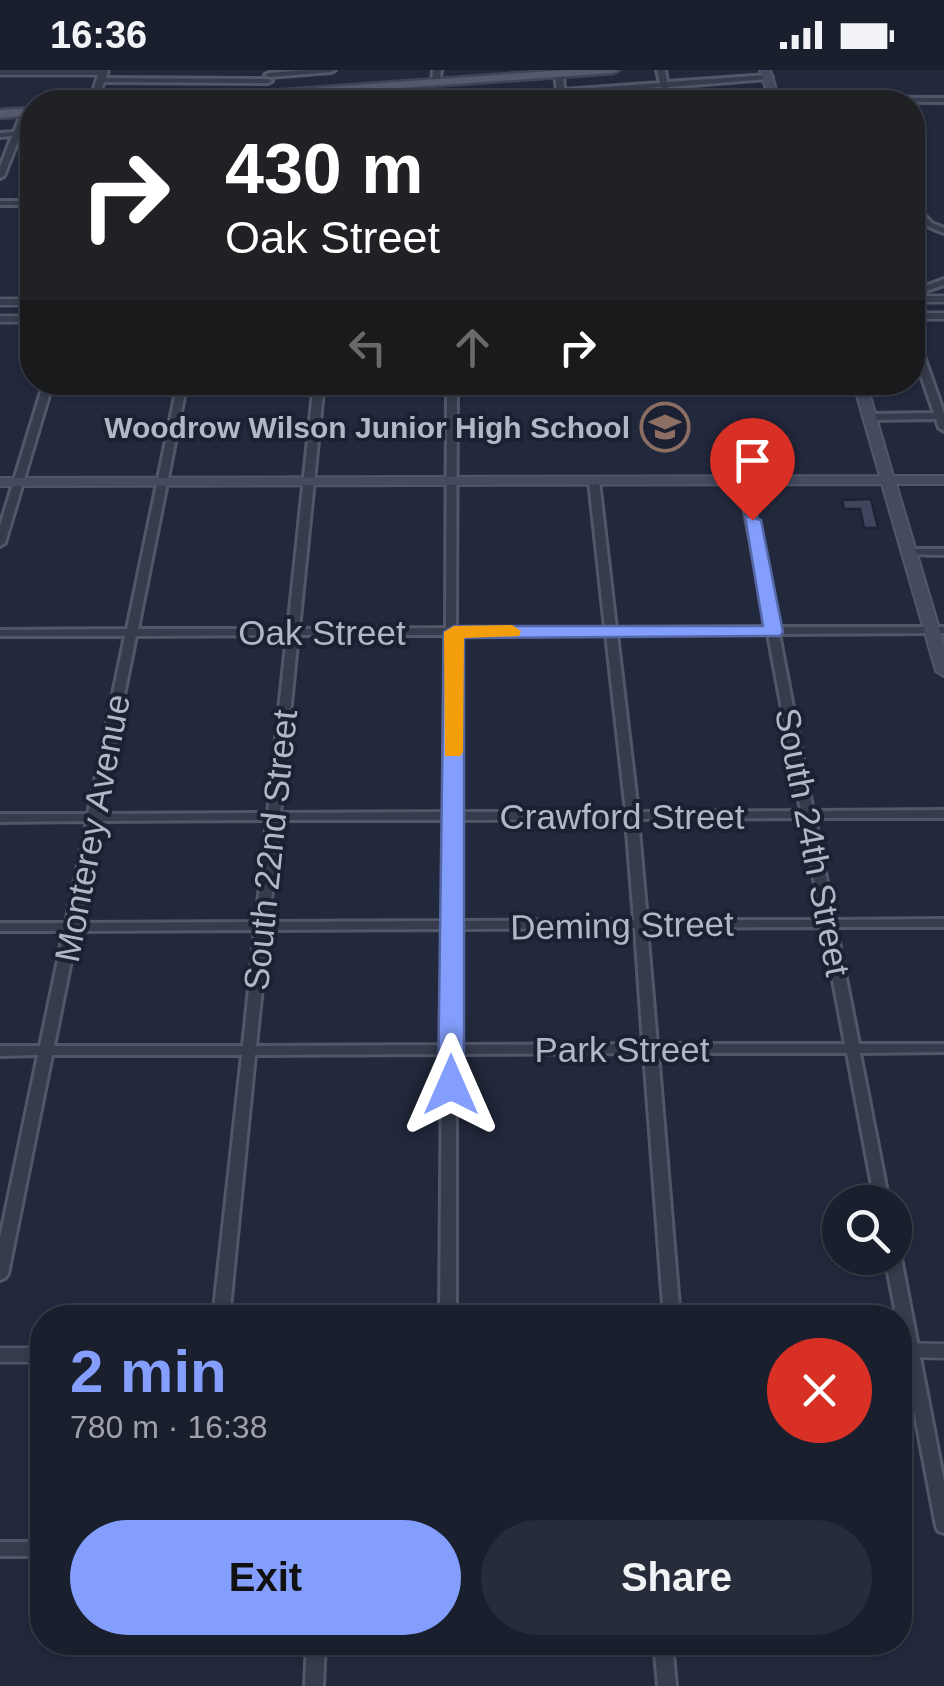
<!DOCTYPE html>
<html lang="en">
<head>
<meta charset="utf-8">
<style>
  body { margin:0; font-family:Helvetica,sans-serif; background:#272c3a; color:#f1f3f6; height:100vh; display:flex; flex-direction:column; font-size:38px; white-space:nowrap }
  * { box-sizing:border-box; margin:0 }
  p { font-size:32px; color:#9fa2aa }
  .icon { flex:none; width:55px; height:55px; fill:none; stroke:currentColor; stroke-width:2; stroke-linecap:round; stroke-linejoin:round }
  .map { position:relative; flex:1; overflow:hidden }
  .sheet { position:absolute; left:30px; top:1235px; width:882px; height:350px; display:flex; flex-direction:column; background:#1a1f2e; border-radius:40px; box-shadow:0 2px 8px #0004,0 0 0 2px #383d4a }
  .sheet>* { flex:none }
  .guide { position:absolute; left:20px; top:20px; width:905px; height:305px; border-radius:40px; box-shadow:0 2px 8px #0004,0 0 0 2px #383d4a; background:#202124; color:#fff; overflow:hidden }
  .buttons { position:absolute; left:822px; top:1115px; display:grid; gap:20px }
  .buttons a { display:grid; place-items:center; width:90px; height:90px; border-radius:50%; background:#1a1f2e; box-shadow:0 2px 8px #0004,0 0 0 2px #383d4a; font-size:50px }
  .pin { position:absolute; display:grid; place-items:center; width:85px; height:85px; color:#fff; margin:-102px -42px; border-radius:50% 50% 50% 0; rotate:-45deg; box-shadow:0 0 10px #0007 }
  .pin .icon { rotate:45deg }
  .me { position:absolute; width:110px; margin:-55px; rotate:0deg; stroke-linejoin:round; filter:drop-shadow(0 0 8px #0008) }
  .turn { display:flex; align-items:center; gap:35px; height:210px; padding:0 40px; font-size:45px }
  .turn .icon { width:130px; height:130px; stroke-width:2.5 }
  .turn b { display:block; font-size:70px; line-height:85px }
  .lanes { display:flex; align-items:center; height:95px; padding:0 40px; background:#0003; justify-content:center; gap:50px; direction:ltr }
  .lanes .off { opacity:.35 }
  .round { display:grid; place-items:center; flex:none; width:105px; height:105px; border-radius:52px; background:#272c3a }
  .head { display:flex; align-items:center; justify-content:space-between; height:170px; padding:0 40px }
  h1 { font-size:60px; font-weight:800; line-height:75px; color:#839efc }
  .action { display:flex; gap:20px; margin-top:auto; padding:20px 40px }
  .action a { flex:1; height:115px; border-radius:60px; background:#839efc; color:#111; font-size:40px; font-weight:800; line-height:115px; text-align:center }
  .action a+a { background:#272c3a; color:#f1f3f6 }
  .status { display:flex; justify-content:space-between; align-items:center; height:70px; padding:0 50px; background:#1a1f2e; direction:ltr }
  .status svg { height:28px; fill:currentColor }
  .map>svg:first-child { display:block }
</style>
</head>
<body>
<div class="status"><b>16:36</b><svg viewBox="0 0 49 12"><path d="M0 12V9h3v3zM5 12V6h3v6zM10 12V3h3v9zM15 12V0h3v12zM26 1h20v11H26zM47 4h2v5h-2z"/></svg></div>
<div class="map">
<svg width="944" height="1616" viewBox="0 0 944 1616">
  <rect width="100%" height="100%" fill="#22293d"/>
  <!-- building -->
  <path fill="#3e455d" stroke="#1d2334" stroke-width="2.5" d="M76,21H87L84,32H37L40,23Z
    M871,429L878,458H864L860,439H844L842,430Z"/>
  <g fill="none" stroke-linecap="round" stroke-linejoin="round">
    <!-- minor casing -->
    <g stroke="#515768" stroke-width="6">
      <path id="minor" d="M305,0H335L331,2L269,7L265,5L269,3Z
        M433,0H441L439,14L432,12Z
        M657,0H665L667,12L768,5L772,7L768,9L668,17L670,32H663L661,17L564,24V32H558L557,25L453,32H427L431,30L557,21L555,4L559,2L563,4L564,20L660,13Z
        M101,8L268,9L272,11L268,13L98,12L97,10Z
        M351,17L355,19L353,32H346L347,19Z
        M774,27L944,28V32L771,31L770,29Z
        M26,40L30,42L22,61H32V65L20,66L4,106L0,108V97L12,66L0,67V63L14,62L22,42Z
        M0,131H32V135H0Z
        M912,132L932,153L944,158V163C929,158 912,150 912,132Z
        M944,209V215L912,226V221Z
        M912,272L921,278L944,343V361L939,358L936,349L869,350L864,347L869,344L934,343L912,279Z
        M44,312H53L5,473L0,476V456Z
        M178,312H187L138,559H288L314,312H324L299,559L446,558L447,312H457L456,558H605L589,411L594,408L599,411L616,558L767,557L739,411L744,408L749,411L777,557H944V563L779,564L813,741L944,740V748H815L834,850L944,849V857H836L859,974H944V982L860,983L889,1132H875L847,983H658L680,1248H664L644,983L456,984V1248H440L442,984L255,985L229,1248H213L242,985H52L8,1204L5,1208L0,1210V1168L38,985L0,986V976H40L64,861H0V853H66L87,751L0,752V744H88L125,566H0V560L127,559ZM606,564L626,742H456V565ZM617,564H768L801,741L638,742ZM287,565L268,743L100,744L136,566ZM298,565H445L444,742L280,743ZM802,748L822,850H647L638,749ZM626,749L634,850L456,851V750ZM267,750L256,852L78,853L99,751ZM279,750H444L443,851L269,852ZM823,857L845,974H657L647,858ZM635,858L643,974L456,975V859ZM443,859L442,975L256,976L268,860ZM255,860L243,976H54L77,861Z
        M908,479H944V485L904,484L903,482Z
        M895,1183L901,1188L944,1412V1463L938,1461L936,1456L900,1266V1248H897L885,1188H895Z
        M0,1472H42V1486H0Z
        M307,1572H325L323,1616H305Z
        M654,1572H672L676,1616H658Z"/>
    </g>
    <!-- tertiary casing -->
    <g stroke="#515768" stroke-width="5">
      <path id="tertiary" d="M0,0H108V2L97,32H89L98,5H0Z
        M912,226H944V232H912Z
        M0,229H32V235H0Z
        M912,243H944V249H912Z
        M0,246H32V252H0Z
        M900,1273L944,1274V1288L900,1287Z
        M0,1278H42V1292H0Z"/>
    </g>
    <!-- secondary casing -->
    <g stroke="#515768" stroke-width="4">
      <path id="secondary" d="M760,0H770L780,32H770Z
        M853,312H866L893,406H944V414H896L944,575V606L936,601L882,414L0,416V408L880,406Z"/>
    </g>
    <!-- primary casing -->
    <g stroke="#3f4556" stroke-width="5">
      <path id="primary" d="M565,0H619L613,3L202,32H154L160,29Z
        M32,38V45L0,48V40Z"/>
    </g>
    <!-- minor -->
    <use href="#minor" fill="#363c4d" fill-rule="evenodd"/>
    <!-- tertiary -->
    <use href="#tertiary" fill="#363c4d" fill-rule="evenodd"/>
    <!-- secondary -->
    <use href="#secondary" fill="#444a60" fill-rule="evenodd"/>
    <!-- primary -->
    <use href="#primary" fill="#545a6d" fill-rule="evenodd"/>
  </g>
  <!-- route -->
  <path fill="#839efc" stroke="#5567a4" stroke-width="2.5" d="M745,446L761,450L783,562L780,566L464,568V1015L460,1021H442L438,1015L444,562L454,556H763Z"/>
  <!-- slow -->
  <path fill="#f59e0b" d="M512,555L521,561L519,566L464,568L463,682L460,686H445L444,562L454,556Z"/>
  <!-- icons -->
  <defs>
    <g id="school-ring" transform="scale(2.5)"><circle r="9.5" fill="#1b2132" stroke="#8d6e63" stroke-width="1.5"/><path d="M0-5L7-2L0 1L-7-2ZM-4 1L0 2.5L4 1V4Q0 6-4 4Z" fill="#8d6e63"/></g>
  </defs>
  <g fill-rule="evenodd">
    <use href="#school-ring" x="665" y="357"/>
  </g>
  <g text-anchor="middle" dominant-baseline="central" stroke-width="8" stroke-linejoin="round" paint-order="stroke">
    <!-- far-poi labels -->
    <g font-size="30" font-weight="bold" fill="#b1b7c8" stroke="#1b2132" text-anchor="end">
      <text x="630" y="357">Woodrow Wilson Junior High School</text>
    </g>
    <!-- street labels -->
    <g font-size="35" fill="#b1b7c8" stroke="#1b2132">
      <text x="322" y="562">Oak Street</text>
      <text x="622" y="746">Crawford Street</text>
      <text transform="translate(92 758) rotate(-79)">Monterey Avenue</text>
      <text transform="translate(813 772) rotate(79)">South 24th Street</text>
      <text transform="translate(270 780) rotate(-84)">South 22nd Street</text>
      <text transform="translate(622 855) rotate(-1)">Deming Street</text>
      <text x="622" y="979">Park Street</text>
    </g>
  </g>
</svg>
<div class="buttons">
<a><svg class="icon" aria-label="search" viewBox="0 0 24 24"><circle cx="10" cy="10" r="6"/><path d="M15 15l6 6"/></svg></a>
</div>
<div class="pin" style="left:752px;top:450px;background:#d93025"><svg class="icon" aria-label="arrive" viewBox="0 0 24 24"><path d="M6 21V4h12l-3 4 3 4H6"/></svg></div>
<svg class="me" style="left:451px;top:1015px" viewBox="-20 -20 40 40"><path d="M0-17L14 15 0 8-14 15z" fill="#839efc" stroke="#fff" stroke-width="4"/></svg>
<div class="guide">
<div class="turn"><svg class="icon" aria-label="right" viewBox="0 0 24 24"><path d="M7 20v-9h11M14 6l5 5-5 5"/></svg><div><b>430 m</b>Oak Street</div></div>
<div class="lanes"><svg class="icon off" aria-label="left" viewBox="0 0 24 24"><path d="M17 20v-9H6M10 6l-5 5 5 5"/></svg><svg class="icon off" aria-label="ahead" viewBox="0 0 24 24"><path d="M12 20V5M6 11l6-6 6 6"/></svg><svg class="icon" aria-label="right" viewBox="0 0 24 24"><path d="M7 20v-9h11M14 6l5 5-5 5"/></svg></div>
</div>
<section class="sheet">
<div class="head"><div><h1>2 min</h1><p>780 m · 16:38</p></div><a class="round" style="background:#d93025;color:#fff"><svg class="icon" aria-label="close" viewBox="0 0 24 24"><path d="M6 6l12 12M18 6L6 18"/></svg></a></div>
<div class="action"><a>Exit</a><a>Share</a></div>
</section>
</div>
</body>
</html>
